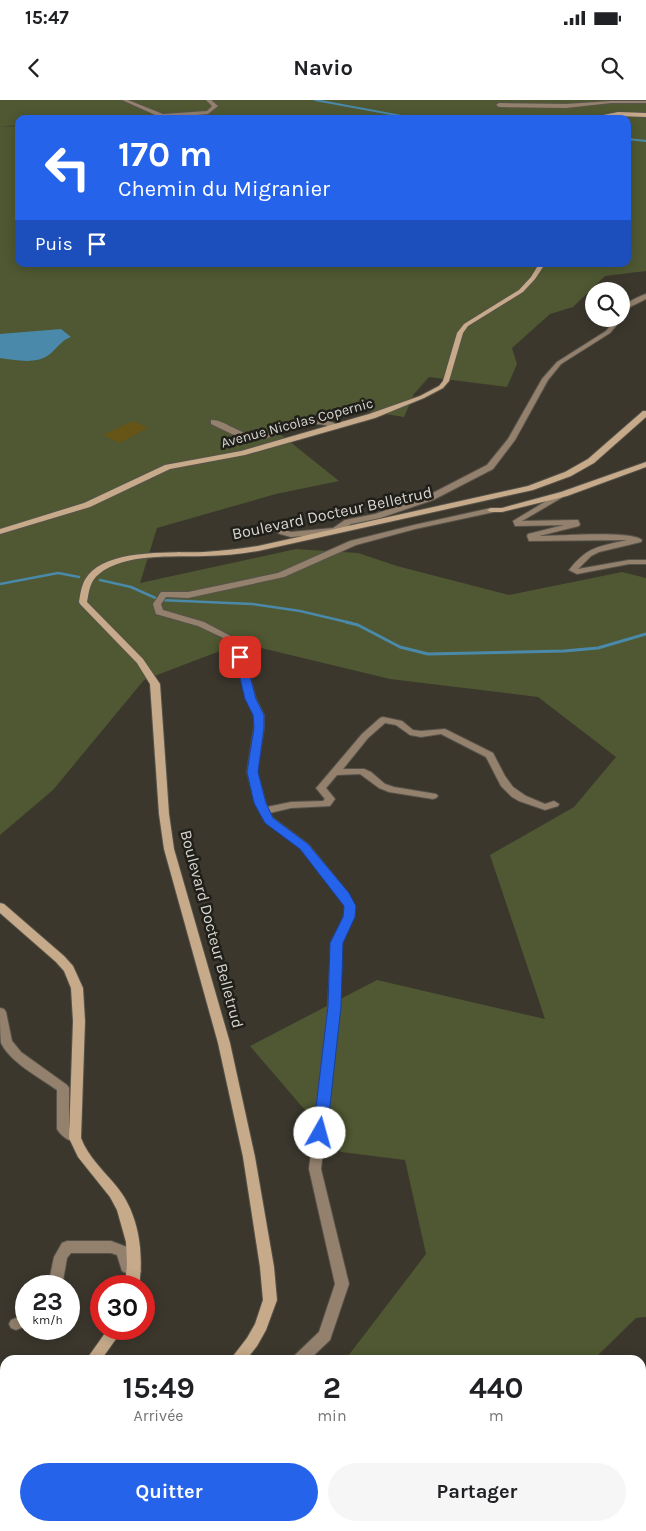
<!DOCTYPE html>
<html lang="fr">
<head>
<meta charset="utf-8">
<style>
  body { margin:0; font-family:Karla,sans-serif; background:#f6f6f6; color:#202124; height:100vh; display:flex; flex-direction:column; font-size:19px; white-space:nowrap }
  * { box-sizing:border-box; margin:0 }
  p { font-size:16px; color:#757577 }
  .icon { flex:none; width:28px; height:28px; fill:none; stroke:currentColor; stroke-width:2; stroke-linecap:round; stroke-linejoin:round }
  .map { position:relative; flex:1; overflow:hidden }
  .details { position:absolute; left:0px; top:1255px; width:646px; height:176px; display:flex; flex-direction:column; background:#fff; border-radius:15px 15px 0 0; box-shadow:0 2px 12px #0003 }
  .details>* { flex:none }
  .hud { position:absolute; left:15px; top:15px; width:616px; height:152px; border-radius:10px; box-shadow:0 2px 12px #0003; background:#2563eb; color:#fff; overflow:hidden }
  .fabs { position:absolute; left:585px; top:182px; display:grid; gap:10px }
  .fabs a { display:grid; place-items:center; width:45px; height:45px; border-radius:50%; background:#fff; box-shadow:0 2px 12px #0003; font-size:25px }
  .speed { position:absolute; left:15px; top:1175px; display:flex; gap:10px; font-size:25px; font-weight:700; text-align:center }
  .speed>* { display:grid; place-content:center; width:65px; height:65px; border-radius:50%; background:#fff; box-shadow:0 2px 12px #0003; line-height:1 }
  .speed small { font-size:12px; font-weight:400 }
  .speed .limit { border:8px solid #d22; background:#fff; color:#111 }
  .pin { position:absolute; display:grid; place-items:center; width:42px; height:42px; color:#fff; margin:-21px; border-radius:10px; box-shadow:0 2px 8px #0006 }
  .me { position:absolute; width:55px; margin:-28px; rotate:7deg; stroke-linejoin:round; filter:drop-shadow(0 0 4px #0008) }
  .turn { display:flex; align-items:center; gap:18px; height:105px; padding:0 20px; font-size:22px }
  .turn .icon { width:65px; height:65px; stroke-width:2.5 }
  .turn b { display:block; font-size:35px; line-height:42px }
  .then { display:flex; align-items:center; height:48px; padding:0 20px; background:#0003; gap:10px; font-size:19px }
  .eta { display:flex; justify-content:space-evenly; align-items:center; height:85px; text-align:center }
  .eta b { font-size:30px; font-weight:700; line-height:35px }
  .primary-button { display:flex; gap:10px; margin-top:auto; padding:10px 20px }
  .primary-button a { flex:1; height:58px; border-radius:30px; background:#2563eb; color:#fff; font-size:20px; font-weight:700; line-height:58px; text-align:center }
  .primary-button a+a { background:#f6f6f6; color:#202124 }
  .status { display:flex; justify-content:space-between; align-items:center; height:35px; padding:0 25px; background:#fff; direction:ltr }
  .status svg { height:14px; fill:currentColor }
  header { display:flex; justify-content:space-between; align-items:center; height:65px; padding:0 20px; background:#fff; font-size:22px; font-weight:700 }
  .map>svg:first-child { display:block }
</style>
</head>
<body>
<div class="status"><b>15:47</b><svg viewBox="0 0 49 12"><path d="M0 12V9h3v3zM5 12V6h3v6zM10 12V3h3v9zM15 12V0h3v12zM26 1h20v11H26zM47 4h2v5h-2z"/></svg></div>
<header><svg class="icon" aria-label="back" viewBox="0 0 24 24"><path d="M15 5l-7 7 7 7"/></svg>Navio<svg class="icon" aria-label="search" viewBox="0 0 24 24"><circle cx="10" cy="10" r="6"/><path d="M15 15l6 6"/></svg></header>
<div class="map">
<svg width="646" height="1431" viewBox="0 0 646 1431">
  <rect width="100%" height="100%" fill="#3b372d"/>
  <!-- green -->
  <path fill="#4f5832" d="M0,0H646V171L605,176L573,207L550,214L512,248L517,264L507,287L429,277L414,294L404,317L348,308L269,325L339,381L276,394L157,428L140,483L296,449L358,453L397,466L509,495L622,472L646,478V1217L636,1218L593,1260H345L426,1154L405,1060L341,1052L250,946L377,880L545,919L490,755L574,707L616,657L538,597L390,579L241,543L144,580L53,690L0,735V27L19,26V164H628V19H19V25L0,27Z
    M0,1345L5,1358V1426H32L33,1431H0Z"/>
  <!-- water -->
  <path fill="#4a89a9" d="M61,229L71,237C61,241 58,247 50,254C37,265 15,260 0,258V234Z"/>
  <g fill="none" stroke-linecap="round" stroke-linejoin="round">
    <!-- stream-far2 -->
    <path stroke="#4a89a9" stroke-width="2" d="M315,0L418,19
      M628,39L646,41"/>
    <!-- stream-far1 -->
    <path stroke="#4a89a9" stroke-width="2.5" d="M100,480L131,487L160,500L252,504L300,511L351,523
      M0,484L58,473L79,477"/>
    <!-- stream -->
    <path stroke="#4a89a9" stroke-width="3" d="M346,522L358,525L400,547L428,554L564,551L598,548L646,534"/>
  </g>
  <!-- building -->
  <path fill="#675518" d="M133,321L148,328L120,343L103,335Z"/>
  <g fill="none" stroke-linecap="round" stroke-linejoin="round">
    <!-- street casing -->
    <g stroke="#57534a" stroke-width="2">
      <path id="street" d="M122,0H128L163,14L207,11L212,6L206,0H211L218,6L208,14L162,18Z
        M611,1H646V3H611L566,8L499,7L496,5L499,3L566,4Z
        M646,194V199L630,207L621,217C621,204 635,198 646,194Z
        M621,218V220L610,233L561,264L548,280L515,340L493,369L433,400L380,418L351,424L338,433L291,437L280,434L271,429L275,427L291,432L333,428L345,420L375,414L427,396L487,365L508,339L542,279L557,262L606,231L616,219Z
        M211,320C224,319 240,336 259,335C285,333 315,307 340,327L336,329C330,327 324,324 317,324C294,323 275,341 252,339C237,338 224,330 211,324Z
        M561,392H564L568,394L522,421L575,420H578L580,424L579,426L539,436C558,436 631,430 642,440L641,442L599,452L591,456L578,469L629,460H646V464H629L577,474L569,470C588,446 598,447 627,440L529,441L527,436L528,434L564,425L518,426H515L513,421Z
        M491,408H494V412L415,429L356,445L284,477L188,498L166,497L161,504L163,510L204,522L240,541L256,599L264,615V628L257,672L267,707L291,702L323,701L325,699L316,688L318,686L362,634L380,618L383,617L402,621L413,630L421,631L445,629L493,653L505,676L513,687L526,696L545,704L554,701L559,704L558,706L545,710L519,701L512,697L501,686L486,657L441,634L421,637L410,635L396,625L385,623L368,638L343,669H364L371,672L385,684L394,687L436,694L438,696L436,698L433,699L389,692L379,688L360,674L337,675L326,688L335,699L330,706L291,708L270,713L273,718L308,744L348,793L355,806L354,817L341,843L340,906L321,1069L349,1184L330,1240L309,1260H292L294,1256L319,1232L335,1184L309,1069L328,906L331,843L344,817L345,806L300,748L265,722L255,703L247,672L254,628V615L246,599L232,542L198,526L156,514L153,504L161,492H188L278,473L350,441L414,425Z
        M0,908L4,909L6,912L12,941L21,952L67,985L69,988V1027L79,1035L81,1038L79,1041C71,1044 61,1036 57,1029V990C40,978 10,962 1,943C0,933 0,918 0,908Z
        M67,1141H111L127,1147L132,1163L139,1167L141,1171L139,1175L134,1177L122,1171L117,1155L111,1153H71L67,1158L62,1186H48L54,1157L62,1143Z
        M26,1214V1226L16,1230L11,1228L9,1224L11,1220Z
        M169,1426H184L186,1431H170Z"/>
    </g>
    <!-- secondary casing -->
    <g stroke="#57534a" stroke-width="2">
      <path id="secondary" d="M618,12L646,13V17L618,16L597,19H584Z
        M539,164H545L535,179L523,192L468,226L463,233L449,281L443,288L424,298L375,318L245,355L170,369L90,407L0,434V429L84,403L165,365L241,351L369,314L420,296L439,286L443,281L457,233L464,224L519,190L531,177Z
        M643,311H646V317L594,363L571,376L533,390L258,451C240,454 222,456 204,456C173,457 124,453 99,474C90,481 89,491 87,502L143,559L160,584L169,714L174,749L230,943L255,1057L274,1167L277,1200L266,1230L257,1246L246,1260H230L247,1238L255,1224L263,1200L260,1167L243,1057L218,943L164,749L159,714L150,584L137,563L80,504L79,502C81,490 82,480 92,471C116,449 174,453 204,452C222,451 240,449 258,446L528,386L565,372L588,359Z
        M646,362V367L567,396L502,412H491L487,410L491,408H502L561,392Z
        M0,803L4,804L64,856L73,866L83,888L85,921L81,1038C88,1057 105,1072 117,1087C139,1114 144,1153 139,1186H125L127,1164L126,1142L117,1110L110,1097L78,1057L69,1038L73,921L71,888L64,871L56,862L0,813Z
        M108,1229H123L101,1260H86Z
        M32,1426H47L48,1431H32Z
        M103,1426H117L118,1431H102Z"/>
    </g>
    <!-- street -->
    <use href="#street" fill="#93816d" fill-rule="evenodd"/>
    <!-- secondary -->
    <use href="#secondary" fill="#c6aa8a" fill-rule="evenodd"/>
  </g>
  <!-- route -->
  <path fill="#2563eb" stroke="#184099" d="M240,554L245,557L256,599L264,615V628L258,672L266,703L273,718L308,744L349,793L356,806L355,817L343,843L341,906L327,1033L325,1037L320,1038L315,1037L313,1033L328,906L330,843L343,817L344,806L300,749L265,723L254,703L247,672L254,628L253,615L245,599L235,557Z"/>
  <g text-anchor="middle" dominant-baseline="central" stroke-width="5" stroke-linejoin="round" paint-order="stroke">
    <!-- far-street labels -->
    <g font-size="14" fill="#d7d5ce" stroke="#201f1a">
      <text transform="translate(297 323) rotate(-15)">Avenue Nicolas Copernic</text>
    </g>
    <!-- street labels -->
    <g font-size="16" fill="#d7d5ce" stroke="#201f1a">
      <text transform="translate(332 413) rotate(-12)">Boulevard Docteur Belletrud</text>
      <text transform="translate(212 829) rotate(75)">Boulevard Docteur Belletrud</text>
    </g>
  </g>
</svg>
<div class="fabs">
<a><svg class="icon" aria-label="search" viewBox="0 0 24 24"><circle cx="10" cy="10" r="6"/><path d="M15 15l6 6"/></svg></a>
</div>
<div class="speed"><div>23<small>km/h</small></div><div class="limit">30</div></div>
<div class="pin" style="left:240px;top:557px;background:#d93025"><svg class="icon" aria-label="arrive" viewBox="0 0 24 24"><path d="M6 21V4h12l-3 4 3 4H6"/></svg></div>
<svg class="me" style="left:320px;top:1033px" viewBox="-20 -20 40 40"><circle r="19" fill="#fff"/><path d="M0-13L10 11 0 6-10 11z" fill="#2563eb"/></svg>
<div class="hud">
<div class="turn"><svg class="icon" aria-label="left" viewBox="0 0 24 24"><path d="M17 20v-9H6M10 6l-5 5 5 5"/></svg><div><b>170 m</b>Chemin du Migranier</div></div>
<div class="then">Puis<svg class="icon" aria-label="arrive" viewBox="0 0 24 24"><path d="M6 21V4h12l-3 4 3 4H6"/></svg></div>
</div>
<section class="details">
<div class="eta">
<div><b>15:49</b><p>Arrivée</p></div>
<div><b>2</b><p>min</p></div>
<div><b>440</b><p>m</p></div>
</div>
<div class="primary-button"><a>Quitter</a><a>Partager</a></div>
</section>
</div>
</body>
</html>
